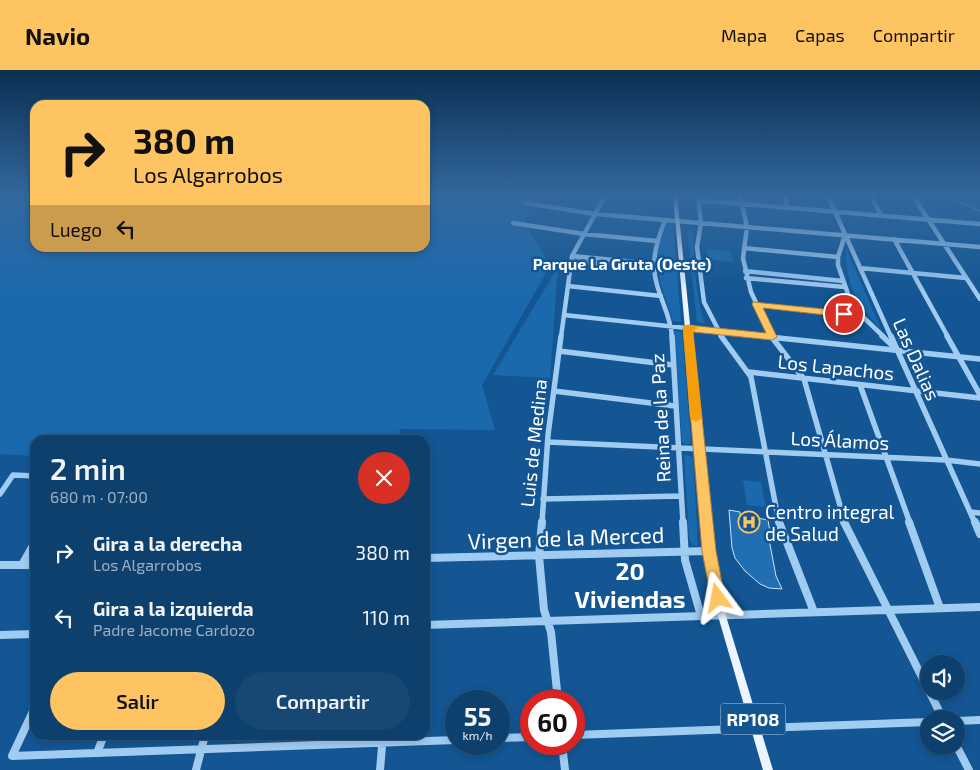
<!DOCTYPE html>
<html lang="es">
<head>
<meta charset="utf-8">
<style>
  body { margin:0; font-family:"Exo 2",sans-serif; background:#174773; color:#f1f3f6; height:100vh; display:flex; flex-direction:column; font-size:19px; white-space:nowrap }
  * { box-sizing:border-box; margin:0 }
  p { font-size:16px; color:#9bafc2 }
  .icon { flex:none; width:28px; height:28px; fill:none; stroke:currentColor; stroke-width:2; stroke-linecap:round; stroke-linejoin:round }
  .map { position:relative; flex:1; overflow:hidden }
  .sheet { position:absolute; left:30px; top:365px; width:400px; height:305px; display:flex; flex-direction:column; background:#0e406e; border-radius:15px; box-shadow:0 2px 8px #0003,0 0 0 1px #2e5981 }
  .sheet>* { flex:none }
  .guide { position:absolute; left:30px; top:30px; width:400px; height:152px; border-radius:15px; box-shadow:0 2px 8px #0003,0 0 0 1px #2e5981; background:#ffc462; color:#111; overflow:hidden }
  .fabs { position:absolute; left:920px; top:585px; display:grid; gap:10px }
  .fabs a { display:grid; place-items:center; width:45px; height:45px; border-radius:50%; background:#0e406e; box-shadow:0 2px 8px #0003,0 0 0 1px #2e5981; font-size:25px }
  .speed { position:absolute; left:445px; top:620px; display:flex; gap:10px; font-size:25px; font-weight:700; text-align:center }
  .speed>* { display:grid; place-content:center; width:65px; height:65px; border-radius:50%; background:#0e406e; box-shadow:0 2px 8px #0003,0 0 0 1px #2e5981; line-height:1 }
  .speed small { font-size:12px; font-weight:400 }
  .speed .limit { border:8px solid #d22; background:#fff; color:#111 }
  .pin { position:absolute; display:grid; place-items:center; width:42px; height:42px; color:#fff; margin:-21px; border:2px solid #fff; border-radius:50%; box-shadow:0 1px 5px #0007 }
  .me { position:absolute; width:55px; margin:-28px; rotate:347deg; stroke-linejoin:round; filter:drop-shadow(0 0 4px #0008) }
  .turn { display:flex; align-items:center; gap:18px; height:105px; padding:0 20px; font-size:22px }
  .turn .icon { width:65px; height:65px; stroke-width:2.5 }
  .turn b { display:block; font-size:35px; line-height:42px }
  .then { display:flex; align-items:center; height:48px; padding:0 20px; background:#0003; gap:10px; font-size:19px }
  .round { display:grid; place-items:center; flex:none; width:52px; height:52px; border-radius:26px; background:#174773 }
  .overview { display:flex; align-items:center; justify-content:space-between; height:85px; padding:0 20px }
  h1 { font-size:30px; font-weight:600; line-height:38px }
  .cta { display:flex; gap:10px; margin-top:auto; padding:10px 20px }
  .cta a { flex:1; height:58px; border-radius:30px; background:#ffc462; color:#111; font-size:20px; font-weight:600; line-height:58px; text-align:center }
  .cta a+a { background:#174773; color:#f1f3f6 }
  ul { padding:0; list-style:none }
  li { display:flex; align-items:center; gap:15px; height:65px; padding:0 20px }
  li div { flex:1 }
  li b { display:block; font-size:19px }
  li em { font-style:normal }
  header { display:flex; align-items:center; gap:30px; box-sizing:border-box; height:70px; padding:0 25px; background:#ffc462; color:#111 }
  header strong { font-size:24px }
  nav { display:flex; gap:28px; margin-inline-start:auto; font-size:18px }
  .map>svg:first-child { display:block }
</style>
</head>
<body>
<header>
<strong>Navio</strong>
<nav><a>Mapa</a><a>Capas</a><a>Compartir</a></nav>
</header>
<div class="map">
<svg width="980" height="700" viewBox="0 0 980 700">
  <rect width="100%" height="100%" fill="#135693"/>
  <!-- green -->
  <path fill="#1b69ad" d="M0,126H35V178H425V126H535L525,152L550,196L482,315L495,360L400,359L398,370H35V386L0,384Z
    M667,153H673L681,252L673,251L660,212L658,181Z
    M687,161H693C694,192 695,223 705,254L697,252Z
    M846,178L881,259C855,232 846,215 846,178Z
    M707,179L731,181L733,192L708,189Z
    M558,197L550,308L493,305Z
    M674,261L682,262L691,372L689,374H684L682,372Z
    M684,385L690,386L693,389L698,476L692,475L689,467Z
    M743,410L761,412L766,437L747,435Z"/>
  <g fill="none" stroke-linecap="round" stroke-linejoin="round">
    <!-- stream -->
    <path stroke="#93c9f5" stroke-width="1" d="M947,126L980,141"/>
  </g>
  <!-- building -->
  <path fill="#216eb2" stroke="#c8e4fd" d="M729,440L740,442V445L768,450L770,462L768,464L776,506L782,519L769,518L760,514L745,501L735,488L732,478Z"/>
  <g fill="none" stroke-linecap="round" stroke-linejoin="round">
    <!-- minor-far2 -->
    <path stroke="#a1ccf2" stroke-width="4.5" d="M698,126L701,153L697,177L704,232L722,267
      M740,126L747,157L743,188L751,222L772,267
      M784,126L788,138
      M828,126L891,267
      M871,126L881,145
      M913,126L980,229
      M698,130L980,154
      M525,133L595,144L980,177
      M665,150C657,171 650,192 657,215C662,233 671,248 672,267
      M513,153L584,164L657,171
      M845,165L838,187V195L849,227L861,245L884,267
      M894,169L948,267
      M744,178L838,187
      M572,186L655,194
      M571,191L655,199
      M860,198L966,208
      M745,201L843,211
      M746,208L845,217
      M568,216L661,226
      M756,235L861,245
      M564,245L772,267
      M561,267L572,186L605,126"/>
    <!-- minor-far1 -->
    <path stroke="#a1ccf2" stroke-width="5.5" d="M672,266L683,453
      M721,266L751,307L779,453
      M760,266L980,289
      M771,266L804,309L845,453
      M882,266L894,277
      M891,266L975,453
      M947,266L980,325
      M559,281L673,295
      M749,302L980,328
      M860,315L910,453
      M554,321L675,336
      M548,372L946,390L980,394
      M0,424L13,405L35,406
      M543,429L681,426
      M970,442L980,443
      M542,453L548,365L561,266"/>
    <!-- minor -->
    <path stroke="#a1ccf2" stroke-width="8" d="M542,452L539,486L544,540L551,562L558,631
      M683,452L685,490L701,546
      M779,452L814,542
      M844,452L929,621
      M909,452L940,538
      M975,452L980,464
      M425,488L709,481
      M0,495H35
      M22,495L35,472
      M425,555L980,537
      M0,565L35,564
      M929,621L943,649
      M35,637L12,686L456,670
      M956,651L980,650
      M574,665L929,652
      M499,668L531,667
      M562,674L565,700
      M956,675L969,700
      M97,683L104,665
      M196,700L205,665
      M380,700L383,665"/>
    <!-- major -->
    <path fill="#ecf5ff" fill-rule="evenodd" d="M673,126H677L713,481L726,546L773,700H763L718,546L705,481Z"/>
  </g>
  <!-- sky -->
  <linearGradient id="sky" x2="0" y2="1"><stop stop-color="#0a2f51"/><stop offset="0.56" stop-color="#33689e"/><stop offset="1" stop-color="#33689e" stop-opacity="0"/></linearGradient>
  <rect width="980" height="224" fill="url(#sky)"/>
  <!-- route -->
  <path fill="#ffc462" stroke="#a67f40" d="M753,232L844,241L849,244L844,247L763,238L777,267L772,270L693,262L716,481L725,528L723,533L718,535L713,533L711,528L702,481L683,258L688,255L766,263L752,234Z"/>
  <!-- slow -->
  <path fill="#f59e0b" d="M684,255H693L698,258L693,261L702,348L696,352L690,348L683,258Z"/>
  <!-- icons -->
  <defs>
    <g id="hospital-ring" transform="scale(1.125)"><circle r="9.5" fill="#135693" stroke="#ffc462" stroke-width="1.5"/><path d="M-5-5h3v3.5h4V-5h3V5h-3V1.5h-4V5h-3Z" fill="#ffc462"/></g>
  </defs>
  <g fill-rule="evenodd">
    <use href="#hospital-ring" x="749" y="452"/>
  </g>
  <g text-anchor="middle" dominant-baseline="central" stroke-width="5" stroke-linejoin="round" paint-order="stroke">
    <!-- far-neighbourhood labels -->
    <g font-size="16" font-weight="bold" fill="#fff" stroke="#135693">
      <text x="622" y="193">Parque La Gruta (Oeste)</text>
    </g>
    <!-- shield labels -->
    <rect fill="#135693" stroke="#b8ccdf" stroke-width="1" x="720.5" y="633.5" width="65" height="31" rx="4"/>
    <g font-size="18" font-weight="bold" fill="#fff">
      <text x="753" y="649">RP108</text>
    </g>
    <!-- street labels -->
    <g font-size="19" fill="#fff" stroke="#135693">
      <text transform="translate(917 289) rotate(66)">Las Dalias</text>
      <text transform="translate(836 297) rotate(6)">Los Lapachos</text>
      <text transform="translate(660 348) rotate(-93)">Reina de la Paz</text>
      <text transform="translate(840 370) rotate(3)">Los Álamos</text>
      <text transform="translate(533 373) rotate(-84)">Luis de Medina</text>
    </g>
    <!-- poi labels -->
    <g font-size="19" fill="#fff" stroke="#135693" text-anchor="start">
      <text x="765" y="441">Centro integral<tspan x="765" dy="22">de Salud</tspan></text>
    </g>
    <!-- near-street labels -->
    <g font-size="22" fill="#fff" stroke="#135693">
      <text transform="translate(566 467) rotate(-2)">Virgen de la Merced</text>
    </g>
    <!-- near-neighbourhood labels -->
    <g font-size="24" font-weight="bold" fill="#fff" stroke="#135693">
      <text x="630" y="500">20<tspan x="630" dy="28">Viviendas</tspan></text>
    </g>
  </g>
</svg>
<div class="fabs">
<a><svg class="icon" aria-label="sound" viewBox="0 0 24 24"><path d="M4 9h4l5-4v14l-5-4H4zM17 9q2 3 0 6"/></svg></a>
<a><svg class="icon" aria-label="layers" viewBox="0 0 24 24"><path d="M12 4l9 5-9 5-9-5zM3 14l9 5 9-5"/></svg></a>
</div>
<div class="speed"><div>55<small>km/h</small></div><div class="limit">60</div></div>
<div class="pin" style="left:844px;top:244px;background:#d93025"><svg class="icon" aria-label="arrive" viewBox="0 0 24 24"><path d="M6 21V4h12l-3 4 3 4H6"/></svg></div>
<svg class="me" style="left:718px;top:528px" viewBox="-20 -20 40 40"><path d="M0-17L14 15 0 8-14 15z" fill="#ffc462" stroke="#fff" stroke-width="4"/></svg>
<div class="guide">
<div class="turn"><svg class="icon" aria-label="right" viewBox="0 0 24 24"><path d="M7 20v-9h11M14 6l5 5-5 5"/></svg><div><b>380 m</b>Los Algarrobos</div></div>
<div class="then">Luego<svg class="icon" aria-label="left" viewBox="0 0 24 24"><path d="M17 20v-9H6M10 6l-5 5 5 5"/></svg></div>
</div>
<section class="sheet">
<div class="overview"><div><h1>2 min</h1><p>680 m · 07:00</p></div><a class="round" style="background:#d93025;color:#fff"><svg class="icon" aria-label="close" viewBox="0 0 24 24"><path d="M6 6l12 12M18 6L6 18"/></svg></a></div>
<ul>
<li><svg class="icon" aria-label="right" viewBox="0 0 24 24"><path d="M7 20v-9h11M14 6l5 5-5 5"/></svg><div><b>Gira a la derecha</b><p>Los Algarrobos</p></div><em>380 m</em></li>
<li><svg class="icon" aria-label="left" viewBox="0 0 24 24"><path d="M17 20v-9H6M10 6l-5 5 5 5"/></svg><div><b>Gira a la izquierda</b><p>Padre Jacome Cardozo</p></div><em>110 m</em></li>
</ul>
<div class="cta"><a>Salir</a><a>Compartir</a></div>
</section>
</div>
</body>
</html>
